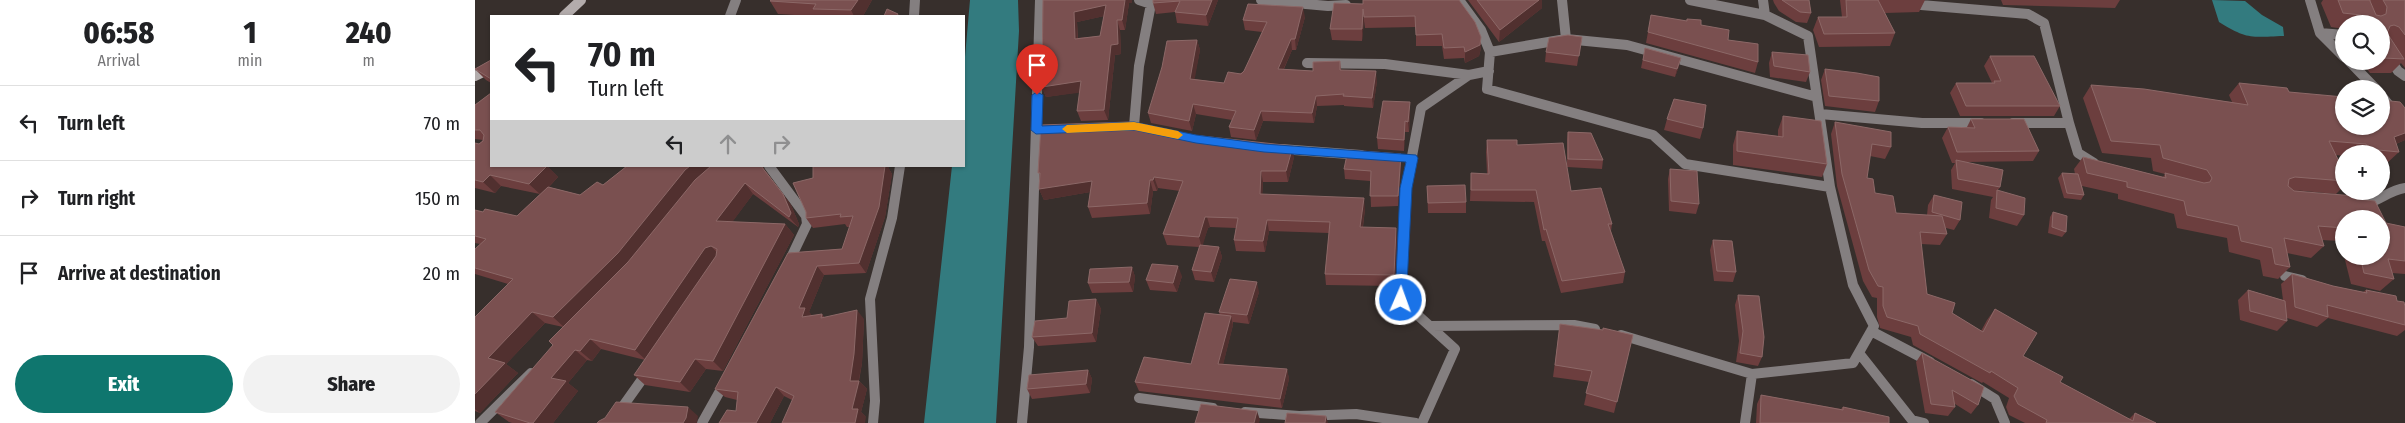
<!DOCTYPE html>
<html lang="en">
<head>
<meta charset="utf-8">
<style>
  body { margin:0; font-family:"Fira Sans Condensed",sans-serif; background:#f2f2f2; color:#202124; height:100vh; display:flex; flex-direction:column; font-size:19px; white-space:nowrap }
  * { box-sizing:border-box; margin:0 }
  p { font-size:16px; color:#757577 }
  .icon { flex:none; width:28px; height:28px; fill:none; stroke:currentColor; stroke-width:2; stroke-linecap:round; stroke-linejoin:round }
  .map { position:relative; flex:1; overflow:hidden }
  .details { display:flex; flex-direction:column; background:#fff; width:475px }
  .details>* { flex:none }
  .guide { position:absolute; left:15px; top:15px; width:475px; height:152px; border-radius:0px; box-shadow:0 1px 4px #0004; background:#fff; color:#202124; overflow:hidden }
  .fabs { position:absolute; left:1860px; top:15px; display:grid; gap:10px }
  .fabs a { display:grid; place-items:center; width:55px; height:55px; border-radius:50%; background:#fff; box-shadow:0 1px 4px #0004; font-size:25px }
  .pin { position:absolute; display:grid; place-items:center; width:42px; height:42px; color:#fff; margin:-51px -21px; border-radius:50% 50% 50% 0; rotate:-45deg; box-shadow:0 0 5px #0007 }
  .pin .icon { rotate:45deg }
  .me { position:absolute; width:55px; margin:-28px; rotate:2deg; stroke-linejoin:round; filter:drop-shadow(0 0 4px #0008) }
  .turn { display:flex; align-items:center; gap:18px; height:105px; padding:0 15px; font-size:22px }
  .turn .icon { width:65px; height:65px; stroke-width:2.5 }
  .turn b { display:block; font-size:35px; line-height:42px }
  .lanes { display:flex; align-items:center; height:48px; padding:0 15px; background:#0003; justify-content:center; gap:25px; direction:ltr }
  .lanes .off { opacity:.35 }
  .eta { display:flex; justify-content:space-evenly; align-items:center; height:85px; text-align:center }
  .eta b { font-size:30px; font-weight:800; line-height:35px }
  .button { display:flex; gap:10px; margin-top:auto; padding:10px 15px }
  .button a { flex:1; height:58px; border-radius:30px; background:#0f766e; color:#fff; font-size:20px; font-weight:800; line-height:58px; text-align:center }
  .button a+a { background:#f2f2f2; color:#202124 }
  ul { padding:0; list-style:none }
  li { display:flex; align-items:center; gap:15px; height:75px; padding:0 15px; border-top:1px solid #e0e0e0 }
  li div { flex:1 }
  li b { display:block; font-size:19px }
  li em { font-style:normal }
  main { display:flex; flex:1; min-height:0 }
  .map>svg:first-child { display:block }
</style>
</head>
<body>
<main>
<section class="details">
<div class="eta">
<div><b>06:58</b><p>Arrival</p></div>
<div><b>1</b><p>min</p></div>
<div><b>240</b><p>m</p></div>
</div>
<ul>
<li><svg class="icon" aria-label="left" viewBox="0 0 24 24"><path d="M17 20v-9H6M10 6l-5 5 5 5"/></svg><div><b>Turn left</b></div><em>70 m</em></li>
<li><svg class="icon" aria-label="right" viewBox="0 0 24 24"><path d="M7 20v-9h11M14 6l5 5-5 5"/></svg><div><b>Turn right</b></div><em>150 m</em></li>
<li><svg class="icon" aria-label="arrive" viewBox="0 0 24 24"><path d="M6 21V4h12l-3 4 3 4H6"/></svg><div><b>Arrive at destination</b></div><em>20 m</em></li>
</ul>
<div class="button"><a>Exit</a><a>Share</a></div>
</section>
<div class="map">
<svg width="1930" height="423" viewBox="0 0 1930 423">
  <rect width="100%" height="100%" fill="#372f2c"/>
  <!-- water -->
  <path fill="#337b7f" d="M495,0H543L544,31L521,423H449L477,166H489V68Z
    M1737,0L1770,1L1787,15L1808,27L1809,36C1776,37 1773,40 1744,22Z"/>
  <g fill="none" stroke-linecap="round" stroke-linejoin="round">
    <!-- lane -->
    <path stroke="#847f80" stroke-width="10" d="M255,16L261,0
      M294,166L331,216L332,224L313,264
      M227,423L250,382"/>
    <!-- street -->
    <path stroke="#847f80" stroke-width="10" d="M786,0L853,6L871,5
      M984,0L1006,30L1015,52L1012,89L1178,135L1210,164L1355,187
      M1087,0L1091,39
      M1215,0L1290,15
      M1434,0L1446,5L1553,14L1569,23L1594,123H1538
      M1835,0L1845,33L1869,57
      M439,16L440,0
      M1845,33L1869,35
      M1906,46L1923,71L1930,76
      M1015,52L1091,39L1152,45L1342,97
      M1874,61L1901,89
      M832,63L910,64L994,75
      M1906,95L1930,125
      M1345,114L1447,123H1506
      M1594,123L1603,153L1619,163
      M659,126L664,66L676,4L664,0
      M806,149L886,155
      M1889,204C1904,202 1914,190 1930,188
      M1810,276L1827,280
      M955,326L1099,325L1120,329
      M1396,331L1455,362
      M1146,335L1277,374
      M1384,353L1437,420L1449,423
      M1496,384L1520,399L1530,423
      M664,398L738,408
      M770,412L824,416L881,414L941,423
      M5,423L56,373
      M136,423L173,371
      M398,423L400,401L395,299L417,218L425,166
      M547,423L554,347L565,0
      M947,423L980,349L926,300L931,188L946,108L994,75L1014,71
      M1270,423L1277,374L1378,363L1399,326L1378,285L1355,187L1333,36L1290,15L1288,0"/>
    <!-- secondary -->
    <path stroke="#b3acac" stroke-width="10" d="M89,16L106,0
      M0,76L16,68"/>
  </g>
  <!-- wall -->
  <path fill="#6c3e3e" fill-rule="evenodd" d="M296,0H397L388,16H335L303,14L295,1Z
    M568,0L657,3H654L650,30H645L646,54L640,55L633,120L606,121L602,111L605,92L571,97L567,87ZM629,16L625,36L603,38L602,22Z
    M678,0H743L733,26L702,23L700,12L681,14L678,3Z
    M984,0L1006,37V48L1004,56L990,63L989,58L969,59L967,46H941V27L890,28L889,21L887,41L857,40L855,29L888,4Z
    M993,0H1067V8L1024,42Z
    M1298,0H1334L1336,13L1332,23L1321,22L1304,11L1299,3Z
    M1365,0H1450L1444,12L1410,13L1420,33L1415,46L1344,47L1338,30L1343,17H1367Z
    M1526,0H1645L1640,8L1528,5Z
    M1848,0H1930V68L1926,63L1916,73H1895L1886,61H1906V24H1869V29L1856,27L1846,3Z
    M1176,15L1211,21L1212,19L1226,25L1253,40L1283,62L1280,73L1171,43Z
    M830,17L821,50H817L809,69L838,71L865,61L866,70L902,81L898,108L869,106V105L842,106L839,123L788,121L781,140L756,137L754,127L757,120L721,114L717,131L676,123L673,113L722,40L725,50L719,79L749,83L769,71L787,32L770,30L768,20Z
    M1107,37L1102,66L1070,62L1071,52Z
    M1170,48L1204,66L1200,77L1166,68Z
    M1297,52L1335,72L1331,82L1295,77L1294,63Z
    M1515,56L1585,106L1579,116H1485L1475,93L1481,83H1517L1509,66Z
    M16,60V83L11,80L0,69Z
    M1350,69L1404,101L1400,112L1350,106L1346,80Z
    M1764,83L1814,92L1930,108V140L1921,144L1924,152L1911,164H1906V154H1869V156L1861,155L1869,172V186L1861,194L1818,190L1882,199L1911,223L1930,227V274L1917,273L1919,279L1905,291L1876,284L1869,256H1906L1869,219V255L1865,241L1847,240L1849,246L1836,258L1812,253L1815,267L1803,279L1788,276L1785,260L1754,252L1752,238L1702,228L1699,214L1643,199V194L1607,186L1609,195L1606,200L1589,198L1583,178L1587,173L1600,174L1599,169L1608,157L1688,177L1690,174L1678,171L1676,158L1627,153L1608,98L1616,85L1757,102L1754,95Z
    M16,93V166H72L83,177L74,187L105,195L128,185L150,168L149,166H288L289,169L316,205L324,224L323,227L278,194L257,222L310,224L319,235L248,371L231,369L215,392L170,385L159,375L170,360L126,349L117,361L112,360L93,383L103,391L78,423H37L34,422L20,412L78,345L88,327L70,323L31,364L43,373L5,413L0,411V317L33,284L0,274V249L5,244L0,243V210L8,212L42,216L65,194L26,186L20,193L0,188V143L4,144L8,140L0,139V105Z
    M935,112L934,132H930L929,151L903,149L902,138Z
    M1308,116L1352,164L1347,177L1258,165V145L1262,131L1303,136V130Z
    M1192,119L1228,128L1225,139L1189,130Z
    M1496,119L1564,151L1558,161L1492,162L1525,187L1523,190L1549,215L1542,226L1514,218L1516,200L1518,197L1477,189L1476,170L1480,163H1477L1467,138L1473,127H1492Z
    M1360,122L1416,147L1410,159L1395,156L1392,178L1400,193L1421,213L1452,215L1453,205L1459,195L1485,220L1479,230L1471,228L1472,234L1465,245L1446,244L1452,294L1477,313L1506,331L1512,320L1520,309L1548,356L1585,382L1654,419L1660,413L1681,423H1550L1534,415L1531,407L1534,398L1508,382L1507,383L1438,345L1436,337L1405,328L1402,317V298L1397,297L1388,281L1362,186L1356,134Z
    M1093,132L1128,160L1127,169L1092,167V140Z
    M1012,140L1042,145L1096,191L1137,224L1136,231L1150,272L1148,283L1086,293L1070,241H1067L1059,202L995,201L996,173L1012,174L1011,152Z
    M926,154V164L923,206L896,207L895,181L870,179L869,169Z
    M819,157L813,182H788L787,194L890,209L888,227L922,238L920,286L851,285L850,274L854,233L794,231L790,252L761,251L759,240L761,228L735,227L733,228L727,245L744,247L747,257L739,282L720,280L717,270L724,247L692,245L688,234L705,191L683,188L682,191H678L675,214L617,218L613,207L615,192L569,200L564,189Z
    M414,169L417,174L410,217L391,273L349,275L334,312L337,316L347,314L349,317L389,319L387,363L384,381L392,389L386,412L391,417L317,400L309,396L295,423H244L261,411L262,400L250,397L240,389L313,253L367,249L375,227H372L370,224L338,228L331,218Z
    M1195,169L1224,204L1221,214L1194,211L1193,179Z
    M952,186L991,202V213H953Z
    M1578,212L1591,232L1587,237L1573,233L1575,217Z
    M1238,240L1261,272L1258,282L1239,281L1235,250Z
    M657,267L660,277L658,292L617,293L613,283Z
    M1817,274L1858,286L1888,292L1891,290L1922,301L1930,307V330L1922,336L1853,318L1842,327L1812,318V321L1802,331L1765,320L1763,300L1773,290L1808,300L1806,284Z
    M707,276L702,292L675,290L671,280Z
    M784,292L774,324L758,322V325L748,364L812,369L814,379L807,408L664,391L660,382L716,364L745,315L744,312Z
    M1263,295L1287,357L1283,366L1261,362L1264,341L1260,305Z
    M621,299L626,309L621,342L563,346L557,337L592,318Z
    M1085,324L1158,335L1139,413L1109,405L1114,382L1078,377Z
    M1447,353L1503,405L1496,414L1480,404V407L1473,416L1450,413L1441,362Z
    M613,370L617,379L615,393L557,399L552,389Z
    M1286,395L1366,409L1368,407L1414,423H1281L1282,404Z"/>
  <!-- shaded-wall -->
  <path fill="#51302f" d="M383,0H397L388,16H379L376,10Z
    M650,0H657V3H654L650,30L647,20Z
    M737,0H743L733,26L731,15Z
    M1064,0H1067V8L1024,42L1025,30Z
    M631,5L634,15L602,22L603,49L600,39L599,12Z
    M828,7L830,17L821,50L820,39Z
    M888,9L889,21L887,41V29Z
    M642,20L645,30L646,54L640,55L633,120L629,110L636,45Z
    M1006,37V48L1004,56L990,63V52Z
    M816,39L817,50L804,79L803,69Z
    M722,40L725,50L718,89L715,79Z
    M1206,58L1204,66L1200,77L1202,69Z
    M901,71L902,81L898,108L897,98Z
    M606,81L610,92L571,97L567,87Z
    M841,96L842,106L839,123L837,113Z
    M935,102V112L934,132L933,122Z
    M718,104L721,114L717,131L714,121Z
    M786,111L788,121L781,140L779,130Z
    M930,121V132L929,151V140Z
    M1930,133V140L1906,150L1919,137Z
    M818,146L819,157L813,182L811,171Z
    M926,154V164L923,206V196Z
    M72,166L83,177L66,195L54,184Z
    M215,166H237L154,263L90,328L78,317L210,170Z
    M407,166H414V169L417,174L410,217L391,273L384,263Z
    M786,171L788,182L787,204L785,194Z
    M15,175L26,186L20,193L8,182Z
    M679,177L683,188L682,191L678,180Z
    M675,180L678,191L675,214L672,203Z
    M617,181L621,191L569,200L564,189Z
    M270,183L278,194L250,232L241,221Z
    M308,194L316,205L324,224L323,227L314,217Z
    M889,198L890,209L886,238L885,227Z
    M730,217H732L735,227L733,228L727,248L724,237Z
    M792,220L794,231L790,252L788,241Z
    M310,224L319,235L248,371L238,361Z
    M921,228L922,238L920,286L919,275Z
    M236,246L245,256L171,360L160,350L230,248Z
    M744,247L747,257L739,282L736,272Z
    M342,266L349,275L334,312L338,317H327L324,308Z
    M703,266L707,276L702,292L698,283Z
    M657,267L660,277L658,292L654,282Z
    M782,282L784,292L774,324L772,315Z
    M621,299L626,309L621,342L617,333Z
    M382,310L389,319L387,363L383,384L384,381L392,389L386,412L391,417L390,423H380L377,409L375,381Z
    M57,312L70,323L31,364L43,373L5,413L0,409V394L13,358Z
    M756,316L758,325L746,373L743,364Z
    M115,339L126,349L117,361L105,351Z
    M100,350L112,360L93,383L103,391L78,423H58L76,378Z
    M220,359L231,369L215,392L205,382Z
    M812,369L814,379L807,408L805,399Z
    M613,370L617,379L615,393L611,384Z
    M301,387L309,396L295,423H281Z
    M213,407L223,416L222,423H208Z
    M782,411L785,420L784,423H779Z
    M851,416L853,423H850Z"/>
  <!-- building -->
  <path fill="#7a5050" stroke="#8c6867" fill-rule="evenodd" d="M296,0H383L376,10L338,9L341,4L295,1Z
    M568,0H650L647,20H642L643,44L636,45L629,110L602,111L606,81L567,87ZM631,5L625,36L600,39L599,12Z
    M678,0H737L731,15L700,12L705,1L678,3Z
    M888,0H984L1000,22L1006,37L1005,45L990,52L989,47L969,48L967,34L941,35L940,16L889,17L888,9L887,29H855L859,3L888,4Z
    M1002,0H1064L1025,30Z
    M1307,0H1334L1336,13L1325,12Z
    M1371,0H1403L1420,33L1349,34L1343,17H1372Z
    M1863,0H1895V1L1901,15L1906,16L1911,14L1912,7L1908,0H1930V35L1924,27L1919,25L1915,26L1912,33L1929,59L1908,58L1906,56V24H1886L1888,22L1886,15L1868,13Z
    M773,4L828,7L820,39H816L803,69L838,71V62L865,61V70L901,71L897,98L868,96L869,94L841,96L837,113L786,111L779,130L754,127L761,111L718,104L714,121L673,113L687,67L692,41L722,40L715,79L749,83L753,72L766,74L769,71L792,22L768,20Z
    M412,9L423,14L422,16H409Z
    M1176,15L1212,21V19L1226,20V25L1254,30L1253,40L1283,44V62L1173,32Z
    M1093,35L1107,37L1104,56L1071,52L1074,38Z
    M1170,48L1206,58L1202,69L1168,60Z
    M1297,52L1333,55L1335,72L1299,66Z
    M1515,56H1559L1585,106H1491L1481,83H1520L1519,81H1526Z
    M16,60V79L0,69Z
    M1350,69L1382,73L1404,77V101L1354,96Z
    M1764,83L1812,88L1814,92L1869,97V126H1906V100L1925,102L1930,108V133L1919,137L1924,152L1893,149L1891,144L1854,141L1869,172V181L1820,177L1814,179L1813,186L1819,191L1880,196L1882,199L1900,201L1911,223L1930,227V261L1913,259L1919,279L1889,273L1885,256H1906V219H1869V228L1843,226L1849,246L1809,238L1815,267L1800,264L1797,248L1766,241L1763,226L1712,215L1709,201L1652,187V182L1612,173L1608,157L1691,178L1690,173L1729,183L1735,182L1737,178L1732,170L1688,158L1685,145L1636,141L1616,85L1669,89L1773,105Z
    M16,93V166H72L54,184L15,175L8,182L0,180V143L4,144L8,141L9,135L5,130H0V105Z
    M1199,99L1231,105L1228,128L1192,119Z
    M908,101L935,102L933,122L930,121L929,140L902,138Z
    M1308,116L1346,121L1352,164L1262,151V131L1308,137Z
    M1496,119H1549L1564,151L1482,152L1473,127L1500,128Z
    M655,122L717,135L818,146L811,171H786L785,194L889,198L885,227L921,228L919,275L850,274L855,222L792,220L788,241L759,240L763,218L732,217H730L724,237L688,234L708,181L679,177L678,180H675L672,203L613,207L617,181L564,189L565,173H563L566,125Z
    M1360,122L1416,132V147L1397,144L1392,178L1398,179L1400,193L1418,196L1421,213L1467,216L1472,234L1445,232L1452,294L1480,303L1477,313L1508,332L1520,309L1562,333L1548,356L1588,377L1585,382L1658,421L1660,413L1681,423H1571L1572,420L1543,404L1539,396L1543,388L1516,371L1515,373L1445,334L1443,326L1412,317L1408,306V287L1403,286L1394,270L1367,174Z
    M1093,132L1116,133L1128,160L1093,159Z
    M1012,140H1042V145L1088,143L1096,191L1126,188L1137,224H1133L1150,272L1087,281L1071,229L1069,230L1061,190H996V173L1014,174Z
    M873,150L926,154L923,196H895L896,171L869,169Z
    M1481,160L1528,170L1525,187L1483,179Z
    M152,166H215L210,170L143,253L78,317L57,312L13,358L30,363L0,394V317L38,279L0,268V249L11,239L0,236V210L8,212L10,209L42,216L73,187L105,195L122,182L128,185Z
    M236,166H286L308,194L316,213L314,217L270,183L241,221L310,224L238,361L220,359L205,382L159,375L241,256L242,249L236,246L230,248L160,350L115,339L105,351L100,350L76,378L91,381L58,423H55L20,412L78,345L74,341L153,262L220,180Z
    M338,166H410L404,207L384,263L342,266L324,308H330L327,317L347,314L346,318L382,310L379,354L375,381H384L377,409H383L380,423H307L319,396L301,387L281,423H244L252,410L261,411L263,392L240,389L313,253L367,249L378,216L365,217L366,214L331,218V212L318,183L338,178Z
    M1195,169L1222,171L1224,204L1196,201Z
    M1587,173L1603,174L1609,195L1592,193Z
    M990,185L991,202L953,203L952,186Z
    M1522,190L1550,198L1549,215L1521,208Z
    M1459,195L1487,202L1485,220L1457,212Z
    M1578,212L1592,216L1591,232L1577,227Z
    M1238,240L1257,241L1261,272L1242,271Z
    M725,245L744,247L736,272L717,270Z
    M677,264L703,266L698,283L671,280Z
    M657,267L654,282L613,283L615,269Z
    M1817,274L1858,286L1892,293L1891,290L1921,296L1922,301L1929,302L1930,307V325L1852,305L1853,317L1820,307Z
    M755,279L782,282L772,315L744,312Z
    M1773,290L1810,301L1812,321L1775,311Z
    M1263,295L1284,296L1289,337L1287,357L1265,353L1268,331Z
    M621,299L617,333L557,337L560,321L592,318L594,301Z
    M730,313L756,316L743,364L812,369L805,399L660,382L669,357L716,364Z
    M1085,324L1128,330V328L1158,335L1142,402L1111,393L1117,371L1080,365Z
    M1447,353L1509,387L1503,405L1477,390L1480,407L1456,404Z
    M613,370L611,384L552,389L554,375Z
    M1286,395L1368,410V407L1414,417V423H1285Z
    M141,402L213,407L211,418L208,423H122L124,421L130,418Z
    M726,404L782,411L779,423H720Z
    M812,413L851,416L850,423H810Z"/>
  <!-- route -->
  <path fill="#1a73e8" stroke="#114b97" d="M562,92L568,95L567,126L659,122L721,135L789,144L941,155L943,158L937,188L931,304L926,305L920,300L925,188L931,162L789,152L721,143L659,130L561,134L556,130L557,95Z"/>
  <!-- slow -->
  <path fill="#f59e0b" d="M659,122L703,131L708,135L703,139L659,130L592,133L587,129L592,125Z"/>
</svg>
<div class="fabs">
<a><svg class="icon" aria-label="search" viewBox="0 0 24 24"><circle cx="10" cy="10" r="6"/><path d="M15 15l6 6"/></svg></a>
<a><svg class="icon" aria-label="layers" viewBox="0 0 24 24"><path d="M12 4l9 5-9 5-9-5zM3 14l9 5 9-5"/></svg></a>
<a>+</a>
<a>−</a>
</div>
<div class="pin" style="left:562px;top:95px;background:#d93025"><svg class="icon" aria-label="arrive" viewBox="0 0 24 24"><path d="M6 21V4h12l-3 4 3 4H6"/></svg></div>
<svg class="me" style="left:926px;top:300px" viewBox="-20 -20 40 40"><circle r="17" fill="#1a73e8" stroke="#fff" stroke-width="3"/><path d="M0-11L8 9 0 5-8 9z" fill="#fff"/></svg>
<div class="guide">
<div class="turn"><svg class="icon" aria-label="left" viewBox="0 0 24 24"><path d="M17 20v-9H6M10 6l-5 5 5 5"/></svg><div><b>70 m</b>Turn left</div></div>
<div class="lanes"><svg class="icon" aria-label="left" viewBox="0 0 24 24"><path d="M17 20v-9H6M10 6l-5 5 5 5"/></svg><svg class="icon off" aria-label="ahead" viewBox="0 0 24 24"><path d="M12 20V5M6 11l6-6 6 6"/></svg><svg class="icon off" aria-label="right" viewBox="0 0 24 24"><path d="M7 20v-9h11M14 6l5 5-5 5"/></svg></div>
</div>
</div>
</main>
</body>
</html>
